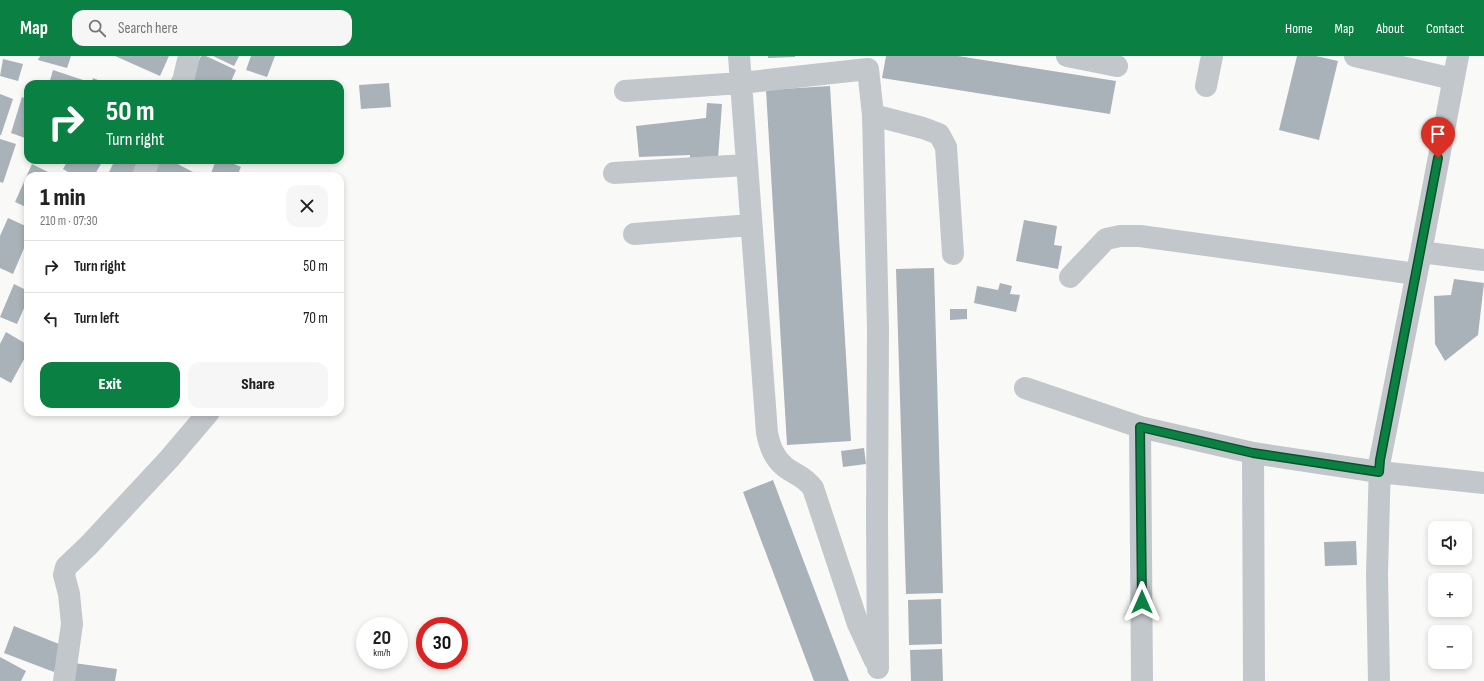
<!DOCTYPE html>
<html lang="en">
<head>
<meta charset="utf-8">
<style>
  body { margin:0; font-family:"Sofia Sans Condensed",sans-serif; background:#f6f6f6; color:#222; height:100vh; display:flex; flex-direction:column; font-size:15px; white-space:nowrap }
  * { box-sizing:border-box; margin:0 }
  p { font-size:13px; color:#767676 }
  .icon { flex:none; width:22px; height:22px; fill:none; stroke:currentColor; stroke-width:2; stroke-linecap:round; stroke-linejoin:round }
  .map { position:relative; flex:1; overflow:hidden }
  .side { position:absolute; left:24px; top:116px; width:320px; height:244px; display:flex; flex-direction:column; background:#fff; border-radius:12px; box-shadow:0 2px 6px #0003 }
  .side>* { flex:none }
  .top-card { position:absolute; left:24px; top:24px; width:320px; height:84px; border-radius:12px; box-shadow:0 2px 6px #0003; background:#0b8043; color:#fff; overflow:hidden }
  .buttons { position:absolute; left:1428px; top:465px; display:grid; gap:8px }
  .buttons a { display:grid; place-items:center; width:44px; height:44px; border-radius:8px; background:#fff; box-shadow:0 2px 6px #0003; font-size:20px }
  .speed { position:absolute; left:356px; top:561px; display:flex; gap:8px; font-size:20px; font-weight:700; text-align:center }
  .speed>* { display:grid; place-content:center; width:52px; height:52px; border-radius:50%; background:#fff; box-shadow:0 2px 6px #0003; line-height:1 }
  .speed small { font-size:10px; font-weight:400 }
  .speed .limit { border:6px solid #d22; background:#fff; color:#111 }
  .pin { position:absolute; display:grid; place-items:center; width:34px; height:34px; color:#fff; margin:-41px -17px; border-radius:50% 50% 50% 0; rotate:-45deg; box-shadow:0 0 4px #0007 }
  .pin .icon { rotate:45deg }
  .me { position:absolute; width:44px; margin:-22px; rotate:0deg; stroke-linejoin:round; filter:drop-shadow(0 0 3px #0008) }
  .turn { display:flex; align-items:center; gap:14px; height:84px; padding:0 16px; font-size:18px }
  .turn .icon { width:52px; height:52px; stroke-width:2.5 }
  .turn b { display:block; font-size:28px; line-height:34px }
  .round { display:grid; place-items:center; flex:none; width:42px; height:42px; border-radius:12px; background:#f6f6f6 }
  .headline { display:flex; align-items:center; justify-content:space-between; height:68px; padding:0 16px }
  h1 { font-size:24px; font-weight:800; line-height:30px }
  .cta { display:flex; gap:8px; margin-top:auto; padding:8px 16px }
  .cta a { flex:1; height:46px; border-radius:12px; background:#0b8043; color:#fff; font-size:16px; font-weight:800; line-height:46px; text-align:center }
  .cta a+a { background:#f6f6f6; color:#222 }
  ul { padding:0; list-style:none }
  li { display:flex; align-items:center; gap:12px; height:52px; padding:0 16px; border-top:1px solid #e0e0e0 }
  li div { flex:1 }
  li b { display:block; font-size:15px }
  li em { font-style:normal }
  header { display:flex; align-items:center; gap:24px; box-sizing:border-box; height:56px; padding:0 20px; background:#0b8043; color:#fff }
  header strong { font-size:19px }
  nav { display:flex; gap:22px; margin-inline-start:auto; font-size:14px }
  .search { width:280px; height:36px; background:#f6f6f6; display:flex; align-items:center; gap:10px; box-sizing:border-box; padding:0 14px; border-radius:12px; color:#767676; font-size:15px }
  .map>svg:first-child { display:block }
</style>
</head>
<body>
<header>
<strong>Map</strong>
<div class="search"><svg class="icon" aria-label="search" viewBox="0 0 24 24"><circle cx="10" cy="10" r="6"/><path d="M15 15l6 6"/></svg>Search here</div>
<nav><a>Home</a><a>Map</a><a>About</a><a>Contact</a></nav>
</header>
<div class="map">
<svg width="1484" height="625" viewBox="0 0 1484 625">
  <rect width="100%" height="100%" fill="#f9f9f7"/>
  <!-- building -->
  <path fill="#a9b2b8" d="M40,0H71L67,12L38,4Z
    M115,0H169L160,20Z
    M201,0H206L236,14L230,28H188Z
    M213,0H239L234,10Z
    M251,0H275L267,21L246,14Z
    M768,0H795V1L768,2Z
    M886,0H958L1116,25L1110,58L882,22Z
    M1297,0H1316L1338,5L1319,84L1279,74Z
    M3,3L23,8L18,25L0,20Z
    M53,14L86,25L85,28H49Z
    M93,22L108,28H91Z
    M389,27L391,51L361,53L359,29Z
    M830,30L851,385L787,389L766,34Z
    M0,38L13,43L1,79H0Z
    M22,41L28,43V83L11,77Z
    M707,47L722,48L718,103H690V99L639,101L636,70L706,62Z
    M0,83L16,88L3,127L0,126Z
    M68,104H97L102,106L94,120H75L63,113Z
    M115,104H146L139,120H107Z
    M151,104H170L193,116L190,120H150Z
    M216,104H224L241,111L237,120H210Z
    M32,108L56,120H28V152L15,146Z
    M8,162L28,171V183L13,218L0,212V180Z
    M1024,164L1057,170L1054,189L1062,190L1058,213L1016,205Z
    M934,212L943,537L906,538L896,213Z
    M1454,223L1484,227L1478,279L1445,305L1435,288L1434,240L1451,239Z
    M1000,227L1012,230L1010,238L1020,239L1016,256L974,247L977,230L998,234Z
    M14,228L28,235V243L17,268L0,261Z
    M950,253H967V263L950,264Z
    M6,276L28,289V296L11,327L0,321V288Z
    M864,392L866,408L843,411L841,395Z
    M773,424L849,625H814L743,436Z
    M1356,485L1357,509L1325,510L1324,486Z
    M941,543L942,588L909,589L908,544Z
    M14,570L64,590L54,616L4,597Z
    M942,593L943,625H911L910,594Z
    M0,601L26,615L21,625H0Z
    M74,607L117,613L115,625H72Z"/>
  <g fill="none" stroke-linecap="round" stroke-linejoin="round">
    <!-- minor -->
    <path stroke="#c2c7cb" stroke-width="22" d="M739,0L767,377C770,391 774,402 785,411C795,419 803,419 813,432L858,568L875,605
      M1067,0L1117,10
      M1355,0L1453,23
      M181,28L183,25L189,0
      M1206,30L1212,0
      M625,35L741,27L868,13L873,59L878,273L877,462L878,612
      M873,59L923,72L939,78L946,91L953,198
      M614,117L746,109
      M143,120L149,104
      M634,178L751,169
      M1421,196L1484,204
      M1070,221L1106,183L1120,180H1140L1416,218
      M1025,332L1140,371L1253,397L1379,416L1484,427
      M1140,371L1142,625
      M1253,397L1254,625
      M64,625L72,568L69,538L64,519L66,511L89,489L169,403L209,356
      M1379,625L1377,519L1380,404L1421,196L1458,0"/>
  </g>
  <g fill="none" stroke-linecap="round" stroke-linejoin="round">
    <!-- route casing -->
    <g stroke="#07532c" stroke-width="10">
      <path id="route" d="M1142,546L1140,371L1253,397L1379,416L1380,404L1438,102"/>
    </g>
    <!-- route -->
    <use href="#route" stroke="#0b8043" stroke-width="7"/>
  </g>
</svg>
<div class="buttons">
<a><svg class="icon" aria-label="sound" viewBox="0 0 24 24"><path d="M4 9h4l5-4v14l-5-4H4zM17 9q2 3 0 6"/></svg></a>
<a>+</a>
<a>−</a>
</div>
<div class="speed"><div>20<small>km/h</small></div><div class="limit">30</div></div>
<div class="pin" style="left:1438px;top:102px;background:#d93025"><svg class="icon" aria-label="arrive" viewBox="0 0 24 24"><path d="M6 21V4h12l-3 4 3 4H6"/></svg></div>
<svg class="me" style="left:1142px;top:546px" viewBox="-20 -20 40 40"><path d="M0-17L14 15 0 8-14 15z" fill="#0b8043" stroke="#fff" stroke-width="4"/></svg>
<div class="top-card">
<div class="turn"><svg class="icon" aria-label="right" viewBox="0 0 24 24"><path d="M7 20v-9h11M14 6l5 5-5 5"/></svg><div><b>50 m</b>Turn right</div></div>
</div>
<section class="side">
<div class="headline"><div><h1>1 min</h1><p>210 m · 07:30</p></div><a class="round"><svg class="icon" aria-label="close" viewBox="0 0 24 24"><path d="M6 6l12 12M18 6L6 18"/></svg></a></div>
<ul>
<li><svg class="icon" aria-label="right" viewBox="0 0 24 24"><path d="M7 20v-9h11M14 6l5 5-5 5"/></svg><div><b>Turn right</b></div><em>50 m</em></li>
<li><svg class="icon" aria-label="left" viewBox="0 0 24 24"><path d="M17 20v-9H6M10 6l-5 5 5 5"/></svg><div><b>Turn left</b></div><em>70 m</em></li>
</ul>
<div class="cta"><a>Exit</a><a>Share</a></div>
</section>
</div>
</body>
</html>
